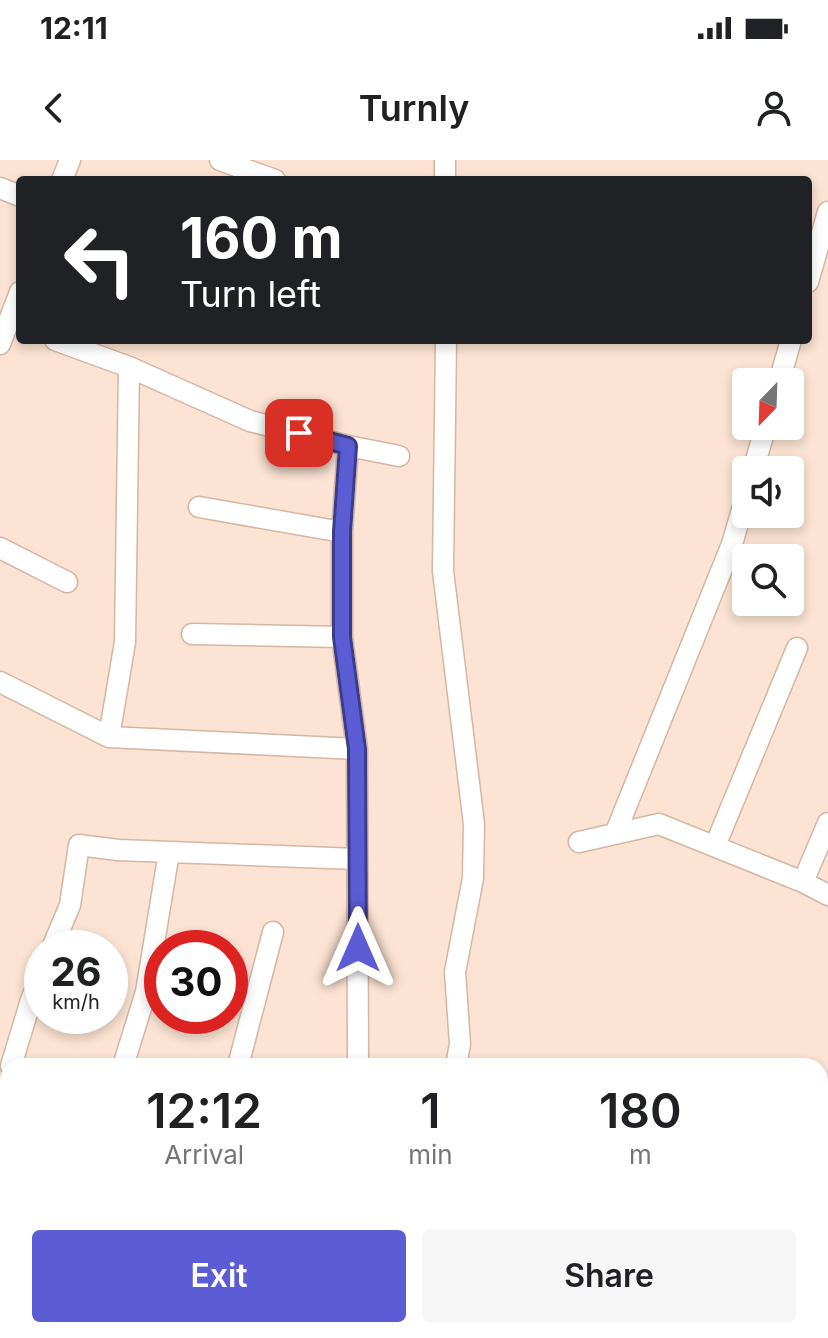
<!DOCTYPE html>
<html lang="en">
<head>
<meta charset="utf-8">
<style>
  body { margin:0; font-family:Inter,sans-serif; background:#f6f6f6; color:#202124; height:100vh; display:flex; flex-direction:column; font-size:30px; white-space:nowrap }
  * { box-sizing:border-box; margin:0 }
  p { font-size:26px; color:#757577 }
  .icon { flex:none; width:44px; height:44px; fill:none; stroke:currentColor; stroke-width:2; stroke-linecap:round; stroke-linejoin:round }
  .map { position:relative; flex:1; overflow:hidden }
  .details { position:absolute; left:0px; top:898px; width:828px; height:280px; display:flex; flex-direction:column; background:#fff; border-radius:24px 24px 0 0; box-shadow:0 4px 12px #0003 }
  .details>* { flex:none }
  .hud { position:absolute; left:16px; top:16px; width:796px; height:168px; border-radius:8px; box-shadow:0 4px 12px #0003; background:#202124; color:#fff; overflow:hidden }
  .needle { width:52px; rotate:203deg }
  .buttons { position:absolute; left:732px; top:208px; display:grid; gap:16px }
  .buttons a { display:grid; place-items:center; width:72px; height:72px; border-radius:8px; background:#fff; box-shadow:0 4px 12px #0003; font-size:40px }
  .speed { position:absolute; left:24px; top:770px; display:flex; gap:16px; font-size:40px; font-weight:700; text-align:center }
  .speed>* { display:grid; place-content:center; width:104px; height:104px; border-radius:50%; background:#fff; box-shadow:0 4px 12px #0003; line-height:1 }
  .speed small { font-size:20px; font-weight:400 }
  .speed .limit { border:12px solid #d22; background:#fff; color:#111 }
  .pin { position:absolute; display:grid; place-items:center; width:68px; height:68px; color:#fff; margin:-34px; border-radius:16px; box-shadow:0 4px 12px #0006 }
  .me { position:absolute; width:88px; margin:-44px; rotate:0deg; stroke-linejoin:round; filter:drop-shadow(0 0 6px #0008) }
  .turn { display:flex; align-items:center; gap:28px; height:168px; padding:0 32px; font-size:36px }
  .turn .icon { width:104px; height:104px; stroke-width:2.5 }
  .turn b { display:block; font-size:56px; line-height:68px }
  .eta { display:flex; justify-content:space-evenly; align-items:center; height:136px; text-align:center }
  .eta b { font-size:48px; font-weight:600; line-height:56px }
  .button { display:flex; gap:16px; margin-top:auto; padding:16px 32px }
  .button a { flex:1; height:92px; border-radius:8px; background:#5c5dd5; color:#fff; font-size:32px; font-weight:600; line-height:92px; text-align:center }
  .button a+a { background:#f6f6f6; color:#202124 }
  .status { display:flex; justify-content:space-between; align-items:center; height:56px; padding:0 40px; background:#fff; direction:ltr }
  .status svg { height:22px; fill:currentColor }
  header { display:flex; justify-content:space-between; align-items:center; height:104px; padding:0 32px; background:#fff; font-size:36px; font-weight:600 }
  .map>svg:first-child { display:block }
</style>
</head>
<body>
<div class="status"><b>12:11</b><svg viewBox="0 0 49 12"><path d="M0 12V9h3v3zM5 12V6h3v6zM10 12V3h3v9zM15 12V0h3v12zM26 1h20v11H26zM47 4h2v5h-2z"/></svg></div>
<header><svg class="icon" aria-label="back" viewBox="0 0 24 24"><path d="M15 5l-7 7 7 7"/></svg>Turnly<svg class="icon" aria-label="person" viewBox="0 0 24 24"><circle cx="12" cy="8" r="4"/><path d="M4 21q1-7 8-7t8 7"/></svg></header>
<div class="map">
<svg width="828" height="1178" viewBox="0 0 828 1178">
  <rect width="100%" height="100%" fill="#fce3d3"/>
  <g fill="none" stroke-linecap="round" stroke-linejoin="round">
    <!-- minor casing -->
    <g stroke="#d4b6a4" stroke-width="23">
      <path id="minor" d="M220,0L275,20
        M445,0V20
        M62,20L70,0
        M0,28L20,36
        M808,122L828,52
        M55,180L129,207L250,261L348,286L399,296
        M446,180L443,411L474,664L473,718L455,812L460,884L456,906
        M0,184L20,132
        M129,207L125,482L109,577L357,589
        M779,222L791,180
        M348,286L342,372V477L357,589L358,906
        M753,310L766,266
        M199,347L342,372
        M0,388L67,422
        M192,474L342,477
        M0,522L109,577
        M615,674L732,384L746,336
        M579,682L659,664L803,722L828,663
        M715,686L797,488
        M803,722L828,735
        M52,788L70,745L79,685L118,690L357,699
        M11,906L31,840L42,813
        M123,906L146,832L169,692
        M238,906L273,772
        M820,1003L828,975
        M0,1049L8,1052
        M0,1154L8,1158
        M771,1174L784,1178
        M13,1178L18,1170
        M318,1178L319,1170
        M396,1178L398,1170"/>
    </g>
    <!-- minor -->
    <use href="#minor" stroke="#fff" stroke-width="20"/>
  </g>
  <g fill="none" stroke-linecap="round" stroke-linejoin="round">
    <!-- route casing -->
    <g stroke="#3c3c8a" stroke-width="20">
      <path id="route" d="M299,273L348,286L342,372V477L357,589L358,788"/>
    </g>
    <!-- route -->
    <use href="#route" stroke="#5c5dd5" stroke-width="14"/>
  </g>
</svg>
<div class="buttons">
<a><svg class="needle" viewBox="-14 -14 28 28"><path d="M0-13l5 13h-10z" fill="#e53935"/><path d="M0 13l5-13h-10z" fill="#757577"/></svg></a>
<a><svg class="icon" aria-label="sound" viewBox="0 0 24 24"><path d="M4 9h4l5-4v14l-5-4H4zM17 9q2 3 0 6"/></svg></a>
<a><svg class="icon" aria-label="search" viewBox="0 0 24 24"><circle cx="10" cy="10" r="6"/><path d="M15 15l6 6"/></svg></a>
</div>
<div class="speed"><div>26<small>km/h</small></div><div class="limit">30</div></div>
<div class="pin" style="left:299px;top:273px;background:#d93025"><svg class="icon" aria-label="arrive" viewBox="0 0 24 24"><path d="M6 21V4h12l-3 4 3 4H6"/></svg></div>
<svg class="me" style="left:358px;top:788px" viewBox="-20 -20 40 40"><path d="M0-17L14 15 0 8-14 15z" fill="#5c5dd5" stroke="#fff" stroke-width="4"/></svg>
<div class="hud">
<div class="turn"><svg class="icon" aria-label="left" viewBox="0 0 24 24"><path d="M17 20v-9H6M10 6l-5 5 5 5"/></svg><div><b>160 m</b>Turn left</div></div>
</div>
<section class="details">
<div class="eta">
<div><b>12:12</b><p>Arrival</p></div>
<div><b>1</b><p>min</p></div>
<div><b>180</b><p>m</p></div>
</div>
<div class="button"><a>Exit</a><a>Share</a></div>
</section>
</div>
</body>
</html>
